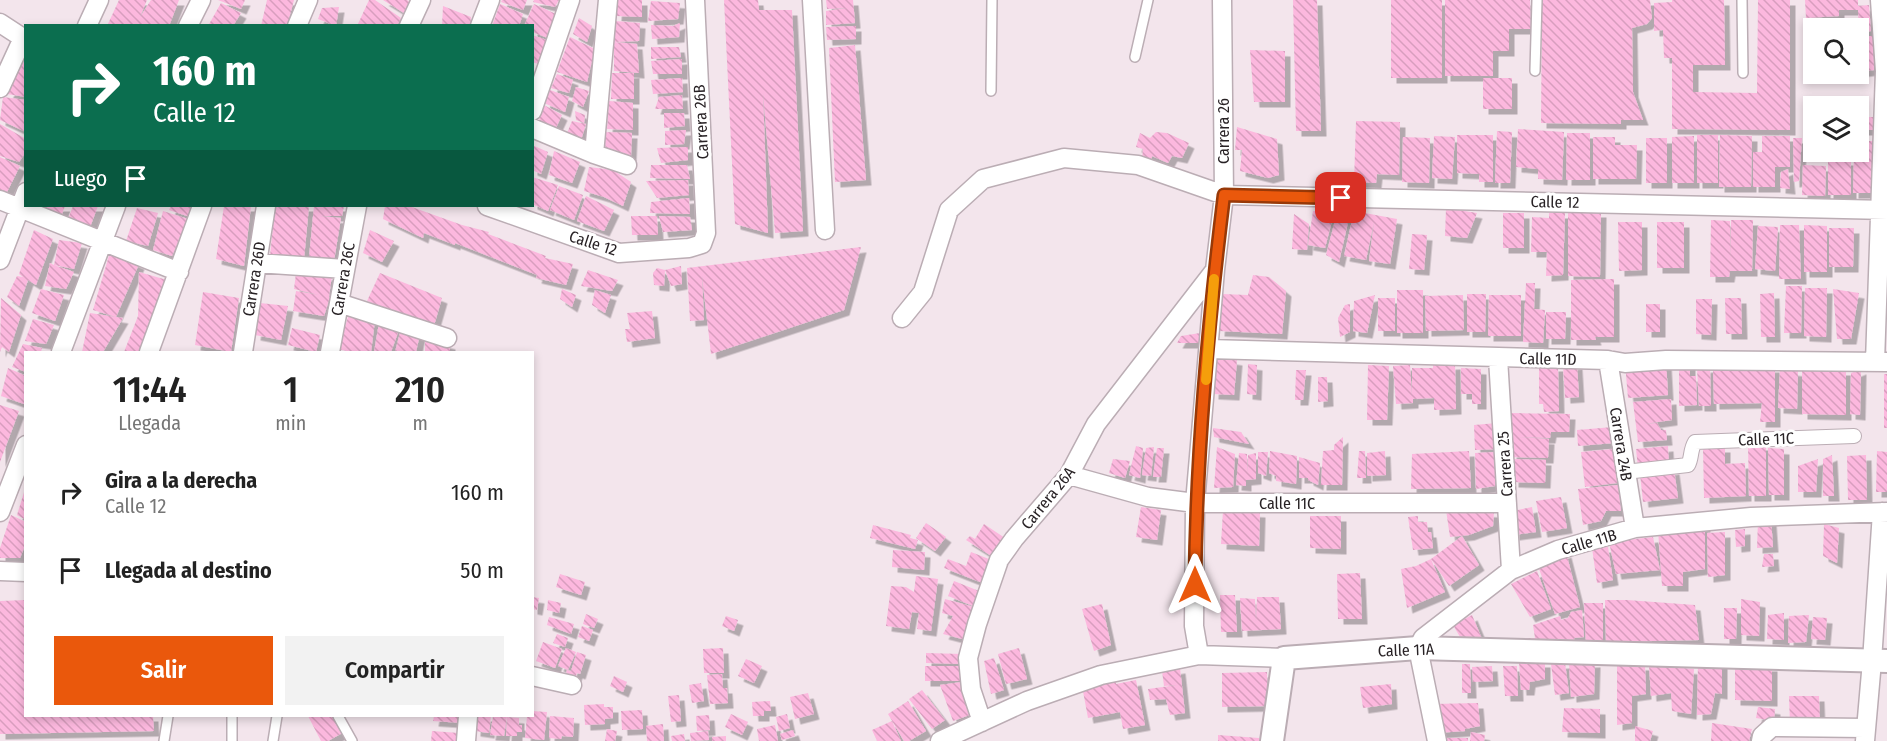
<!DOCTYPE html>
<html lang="es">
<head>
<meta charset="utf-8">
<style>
  body { margin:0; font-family:"Fira Sans Condensed",sans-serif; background:#f2f2f2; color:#222; height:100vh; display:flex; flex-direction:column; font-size:22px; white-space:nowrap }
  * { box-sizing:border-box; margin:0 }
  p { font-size:20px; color:#767676 }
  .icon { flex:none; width:33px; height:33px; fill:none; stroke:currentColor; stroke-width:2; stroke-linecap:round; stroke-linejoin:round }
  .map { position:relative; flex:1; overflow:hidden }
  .drawer { position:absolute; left:24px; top:351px; width:510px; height:366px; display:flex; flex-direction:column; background:#fff; border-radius:0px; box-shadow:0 3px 9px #0003 }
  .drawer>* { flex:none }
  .guide { position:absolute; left:24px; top:24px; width:510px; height:183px; border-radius:0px; box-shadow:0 3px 9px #0003; background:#0b6e4f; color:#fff; overflow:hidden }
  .tools { position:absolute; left:1803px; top:18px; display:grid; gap:12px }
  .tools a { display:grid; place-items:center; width:66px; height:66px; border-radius:0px; background:#fff; box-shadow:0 3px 9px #0003; font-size:30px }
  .pin { position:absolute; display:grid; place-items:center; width:51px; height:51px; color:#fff; margin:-26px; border-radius:12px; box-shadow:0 3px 9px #0006 }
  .me { position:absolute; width:66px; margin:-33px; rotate:0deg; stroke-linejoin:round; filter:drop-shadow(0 0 4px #0008) }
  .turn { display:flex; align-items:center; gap:21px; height:126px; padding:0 30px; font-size:27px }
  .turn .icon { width:78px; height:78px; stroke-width:2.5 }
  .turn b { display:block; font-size:42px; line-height:51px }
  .then { display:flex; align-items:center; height:57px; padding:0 30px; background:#0003; gap:12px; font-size:22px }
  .eta { display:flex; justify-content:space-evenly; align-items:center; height:102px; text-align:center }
  .eta b { font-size:36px; font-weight:600; line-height:42px }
  .action { display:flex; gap:12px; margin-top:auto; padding:12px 30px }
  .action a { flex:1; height:69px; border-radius:0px; background:#ea580c; color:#fff; font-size:24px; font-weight:600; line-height:69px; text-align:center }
  .action a+a { background:#f2f2f2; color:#222 }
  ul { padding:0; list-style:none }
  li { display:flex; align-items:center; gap:18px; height:78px; padding:0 30px }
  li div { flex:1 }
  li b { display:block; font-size:22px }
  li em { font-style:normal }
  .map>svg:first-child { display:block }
</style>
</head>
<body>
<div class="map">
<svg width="1887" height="741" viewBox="0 0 1887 741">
  <defs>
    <pattern id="building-back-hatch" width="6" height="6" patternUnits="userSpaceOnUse" patternTransform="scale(1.5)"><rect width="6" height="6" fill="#fcb8de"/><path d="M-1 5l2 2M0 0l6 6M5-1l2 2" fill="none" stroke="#d89ebe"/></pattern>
    <filter id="shadow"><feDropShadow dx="5.5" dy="5.5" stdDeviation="0" flood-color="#0004"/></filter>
  </defs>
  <rect width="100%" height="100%" fill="#f3e5ec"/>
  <!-- building -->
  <path fill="url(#building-back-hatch)" filter="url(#shadow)" d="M119,0H147L140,17L151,0H179L169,26H107Z
    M218,0H245L241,9Z
    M267,0H294L287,26H261Z
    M369,0H375L401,18L397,26H357Z
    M383,0H407L412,4L404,13Z
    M502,0H527L523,10L501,2Z
    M534,0H559L555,7L533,2Z
    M617,0H642V17L616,16Z
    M724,0H758L759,10H792L803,231L775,233L763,93L768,233L735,224Z
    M826,0H853L855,23L826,25V11L847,8L827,9Z
    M1293,0H1317L1321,131H1296Z
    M1391,0H1442V78H1391Z
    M1445,0H1530L1531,29H1509V51H1493V76H1445Z
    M1542,0H1650L1652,18L1647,24L1632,28L1633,92L1643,120H1621V124L1541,123Z
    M1672,0H1724L1725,65H1693V92L1757,93L1758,0H1790V130L1672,129V58H1664L1663,30L1654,31V3L1672,2Z
    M1805,0H1858V6L1869,5L1871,31L1859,33L1858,10H1839V16L1806,18Z
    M651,1L680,3L678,19L648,21Z
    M221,3L241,13L233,26H208Z
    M500,4L523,14L519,26H492Z
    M534,4L556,14L548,38L532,32V26H524Z
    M443,6L471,17L470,26H442Z
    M339,7L336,26L318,19L322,8Z
    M579,18L592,26L587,42L573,34Z
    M615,21L640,23L639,41L614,42L637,44L639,73L614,71V42Z
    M680,23L679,37L652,39L651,25L673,26Z
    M856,26V39L827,40L826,27Z
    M532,35L547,40L538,64L532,62Z
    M1858,36H1873L1874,70L1858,72Z
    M570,37L595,49L587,82L557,72Z
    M855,45L866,180L835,182L829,48Z
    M651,47H679L681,57L651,59Z
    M1250,50L1285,51V102H1254Z
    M26,57V97L7,94Z
    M682,59V74H653L651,61Z
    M612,73H634V99H611Z
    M557,74L573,80L569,93L551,88Z
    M682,78L683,92L653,94L651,80Z
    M1483,78H1512V109H1483Z
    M576,87L589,91L583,107L572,101Z
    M550,90L569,97L565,112L544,103Z
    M682,95L683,109H655L659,97Z
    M3,97L26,100V132L0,120Z
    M609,101L633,103V130L607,129Z
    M544,105L562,115L554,132L537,127Z
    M575,111L585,115L584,123L576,120Z
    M664,113H684L685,126L664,128Z
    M1804,117H1814V135L1805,134Z
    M1858,117H1874L1873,130H1858Z
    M572,121L586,124L581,140L567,133Z
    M1356,121L1400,122L1399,175L1377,174L1376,183L1354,182Z
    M0,124L26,139V152L19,162L0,156Z
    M1237,127L1277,139L1279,175L1268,178L1240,171L1242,150H1235Z
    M1518,129L1564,132L1562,180L1538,179V169L1516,167Z
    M686,130L684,144L665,145V131Z
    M1497,131L1512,132L1510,183H1495Z
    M604,132L632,133L631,156L606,154Z
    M1156,132L1167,133L1189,143L1182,158L1172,156L1168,163L1152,156L1151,162L1142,159L1143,149L1136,147L1140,133L1150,138Z
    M1567,133H1590V180H1566Z
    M1457,135H1493V182H1479V174L1457,173Z
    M1697,135H1718V183H1697Z
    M1720,135L1752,136L1751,187H1719Z
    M1434,136L1455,137L1452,179L1432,178Z
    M1694,136V183H1672V137Z
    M1762,136H1790V167H1775V187H1753V152H1762Z
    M1403,137L1430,138L1429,183L1402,182Z
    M1593,137H1615V151V145H1637L1636,179H1593Z
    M1646,138H1667V183H1646Z
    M1793,138H1802L1799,181L1794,182Z
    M1858,141H1876L1874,193H1853L1854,152H1858Z
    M532,145L548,152L541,174L532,170Z
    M688,147V160L661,163L657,148Z
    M554,151L580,162L572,183L549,175Z
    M0,157L20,166L6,194L0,191Z
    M1828,160H1851V195H1828Z
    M651,165H687L690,179L650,178Z
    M1803,165L1826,166L1825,196L1802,195Z
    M589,167L613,170L631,182L623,206L604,197L584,191Z
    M1788,169L1790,189L1780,188L1781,172Z
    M532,177L558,185L548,211L532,204Z
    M688,180L689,195L657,198L646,181Z
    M559,186L583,195L574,220L550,210Z
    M586,196L614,210L604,231L577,221Z
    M689,198L690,214L650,213L651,202Z
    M44,206H65L62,214L43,207Z
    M73,206H98L90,227L68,219Z
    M171,206H195L190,217L169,210Z
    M224,206H251L244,266L216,259Z
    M275,206H309L304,259L270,256Z
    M314,206H344L342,216H320L341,218L334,261L309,258Z
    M385,206H409L462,225L489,232L488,234L546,256L545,258L573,264L566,285L536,278L537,275L455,243V245L424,233L423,238L383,219Z
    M137,208L158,213L148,246L126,241Z
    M1446,208L1477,213L1467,238L1445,236Z
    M163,211L188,219L172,256L153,250Z
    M1313,211L1334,213L1325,248L1308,245Z
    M1354,211L1397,219L1390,264L1369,261L1374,222L1366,260L1344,256Z
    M1568,212H1601L1600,277L1568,276Z
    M1337,213L1349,218L1339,262L1326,255Z
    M1503,213H1524V248H1503Z
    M1549,213H1565L1563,275L1546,276L1547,252H1531L1532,217L1549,218Z
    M1294,214L1309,224L1307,250L1292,249Z
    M631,216H657L658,235H632Z
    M659,216L690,217L692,230L663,232Z
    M1711,220L1730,221V261L1731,220H1753L1752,271H1730L1729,277H1710Z
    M1618,222H1642V270L1619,271Z
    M1657,222H1684V268H1657Z
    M1780,225H1799L1801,279H1779Z
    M1804,225L1827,226V272H1804Z
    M1758,226L1778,227L1775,271L1755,269Z
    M1829,228H1854L1853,267H1829Z
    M34,230L53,239L36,285L28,280L19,306L7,297L17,276L23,277L19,274Z
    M370,230L394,241L382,262L363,253Z
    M1412,234L1427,235L1424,270L1409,269Z
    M59,240L82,243L74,269L54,265L74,272L66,289L45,286L50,263L54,265Z
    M861,247L844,310L711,354L702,276L704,320L690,321L687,268Z
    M110,252L139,264L116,317L123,318L103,352H82L90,313L116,317L93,310Z
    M681,266L682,284L671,286L665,270Z
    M657,268L665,270L664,286L654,285L653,273Z
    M588,270L618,280L612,291L581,286Z
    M139,272L167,280L139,352H124L138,316Z
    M296,273L332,275L329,297H330L324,316L293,311L296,291L319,295L294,289Z
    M380,273L442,298L433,329L367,301Z
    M1253,275L1269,277L1286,291L1282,334L1219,331L1222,294L1248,295Z
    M1614,279V337H1595L1596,340H1571V280Z
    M1526,283H1535L1534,309L1545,310L1543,343L1523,342Z
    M1786,286H1802L1801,333H1784Z
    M1805,288H1827L1826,337L1804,336Z
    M41,289L64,295L55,321L32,313Z
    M562,289L576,295L572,307L560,299Z
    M1833,289L1859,293L1851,339H1837Z
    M595,290L611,295L605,313L592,305Z
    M1397,290H1423V333H1397Z
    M203,292L239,298L231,352L195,345Z
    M1774,293L1775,337H1761L1760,294Z
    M1467,294H1486L1485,332H1467Z
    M1375,295L1367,333L1353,331L1354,301Z
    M1463,295L1464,330L1426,331L1425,296Z
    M1489,295H1521V336H1488Z
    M1,298L21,315L9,352L2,347L0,352Z
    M1378,298H1395V331H1378Z
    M1725,298H1741L1742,334H1726Z
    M1696,299H1712L1711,335L1696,334Z
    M260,303L288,306L281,340L255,335Z
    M1350,304V332L1340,337L1338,318L1345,305Z
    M1646,304H1660V332H1646Z
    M652,311L655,338L627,342L625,329H630L627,313Z
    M1546,312H1566L1565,339H1546Z
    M348,317L375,320L371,352H351L338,349Z
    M33,319L54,325L46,344L25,341Z
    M379,323L400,327L391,352H374Z
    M292,328L320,335L316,352L288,345Z
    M401,329L420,334L416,352H395Z
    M1200,333V343H1177L1181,336Z
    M425,338L450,344V352H425Z
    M23,344L42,348L41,352H26V372L12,367Z
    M1215,357L1237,360L1234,395L1213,394Z
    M1666,360L1668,395L1628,398L1625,363Z
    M1248,364L1257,365L1256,395L1247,394Z
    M1455,364L1456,409L1434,410V398L1413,399V403L1396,404L1393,366L1410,365L1412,396V368H1433V365Z
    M1577,364L1579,397L1565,398L1563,365Z
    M1679,364H1690V376H1696L1697,405L1679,406Z
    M1368,365L1389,366L1387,420H1367Z
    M1539,366H1558L1559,411L1544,412L1543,404H1539Z
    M1710,367L1711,406H1699L1697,368Z
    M1775,367V422H1760L1762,403L1714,404L1713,369Z
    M8,368L26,376L24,404L1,396Z
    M1461,368L1481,369V404H1472V394H1461Z
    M1780,369L1798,371L1797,409L1778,408Z
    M1861,369L1860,415L1850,414L1851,373Z
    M1296,370H1306L1303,400H1295Z
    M1802,370H1846V415L1802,414Z
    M1884,374H1887V428H1884Z
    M1318,377H1327L1328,401L1318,402Z
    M1671,399L1672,420L1644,424L1657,423L1661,430H1666L1667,440L1638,442L1633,402Z
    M0,405L19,411L0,462Z
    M1509,413L1570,414L1569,432H1551L1550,438L1516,437L1549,439L1548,458L1511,457L1512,437H1508Z
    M1497,423L1498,449L1475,450L1474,425Z
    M1613,427L1614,443L1578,446L1577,430Z
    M1213,428L1241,432L1249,444L1214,437Z
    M1343,437L1342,485H1321L1323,451L1334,450V445Z
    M1748,445H1766V496H1749Z
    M1136,446L1143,448L1140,478L1129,475Z
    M1668,446L1669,465L1638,468L1636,449Z
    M1154,447L1151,476L1142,475L1146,448Z
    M1217,447L1235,454L1233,487L1214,488Z
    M1703,447H1725V464L1745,463L1746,496L1704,498Z
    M1157,448H1164L1161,477H1153Z
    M1768,448L1784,449V495H1769Z
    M1614,449L1617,483L1585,487L1581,452Z
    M1270,451L1297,456L1296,484L1276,481V476L1269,473Z
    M1359,451H1365L1366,478H1357Z
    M1385,451L1386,475L1367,476V453Z
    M1469,451L1471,488L1411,489L1412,454Z
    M1877,451L1887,452V492H1876Z
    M1258,452H1268L1266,476L1258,473Z
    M1496,452L1495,486L1476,489L1475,453Z
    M1239,453L1247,454V474L1248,455L1256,453V479L1246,480V486L1236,485Z
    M1832,455L1834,496H1823V459Z
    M1866,455L1867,500H1848L1847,456Z
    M1299,457L1320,463L1318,485L1308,480V478H1299Z
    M1113,459L1130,461L1125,478L1109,473Z
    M1514,459L1546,460L1545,483L1513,482Z
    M1818,459L1816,492H1798V466Z
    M1674,469L1678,498L1643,502L1640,474Z
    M1618,485L1621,511H1606L1601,521L1583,525L1578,489Z
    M25,489H26V520L17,515Z
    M1561,497L1567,528L1542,532L1536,501Z
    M1141,507L1161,510L1157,540L1136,537Z
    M1532,507L1536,532L1514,535L1513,511Z
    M1223,510L1260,512L1259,546L1221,544Z
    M1446,510L1494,512L1493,526L1469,535L1450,537Z
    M11,515L26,522V543L20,558H0V548Z
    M1310,516H1341V549L1310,548Z
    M1418,516V522H1427L1428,532H1431L1433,548L1413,550L1408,517Z
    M1771,519L1773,547L1757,548L1758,520Z
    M926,523L946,537L935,551L916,538Z
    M984,524L1005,538L993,557L966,540L970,536L975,539Z
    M1824,524L1839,528L1837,563L1823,556Z
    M873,525L911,535L910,538L918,540L915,549L870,538Z
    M1705,525V569L1683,572V586H1662L1658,530Z
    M1745,529V546L1736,547L1735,530Z
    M1725,532V575L1708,577L1707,533Z
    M1462,536L1479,565L1449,586L1431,559L1445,592L1407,608L1401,569L1416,566L1431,559Z
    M1653,537L1660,570L1616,574L1609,542Z
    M1608,547L1613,580L1597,583L1592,548Z
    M893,550L925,552L924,570L892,567Z
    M971,552L994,561L985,584L944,568L948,559L966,566Z
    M1566,552L1580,607L1555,614L1537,563Z
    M1764,554H1773L1774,566L1762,567Z
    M1537,571L1551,609L1530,617L1511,584Z
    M1360,573L1362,619H1338L1337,574Z
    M560,574L585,582L581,595L556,587Z
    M916,576L938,579L931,631L917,629L919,613L912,612L909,629L886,626L891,586L906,587L914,592Z
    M954,581L979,591L973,606L948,596Z
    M1220,595H1235L1237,632H1221Z
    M532,597L539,598L537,610L532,609Z
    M1257,597H1279L1281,629L1242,631L1240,598L1255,599L1256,622Z
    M945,599L974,607L966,640L943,634L953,616L942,613Z
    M1741,599L1760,602L1759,636L1741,635Z
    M26,600V716H153L154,731L0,734V601Z
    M548,600L561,603L559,613L547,610Z
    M1605,600H1627L1695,605L1699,640L1606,642Z
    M1584,603H1603V643L1586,645Z
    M1102,604L1111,645L1094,651L1082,609Z
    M1724,608H1737L1736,639H1724Z
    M1582,610L1584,637L1574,638L1575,644L1530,645L1526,638H1535L1533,625L1560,616L1561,620L1568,618L1571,612Z
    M1784,613V640L1767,639L1768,615Z
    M586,614L598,619L594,628L583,624Z
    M1472,615L1482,639L1463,642L1453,625Z
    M1809,615L1806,642L1788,643L1789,616Z
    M726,616L738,620L734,631L722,626Z
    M549,617L574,624L571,634L547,625Z
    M1813,617L1827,618L1825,640L1811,639Z
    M582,626L593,630L589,641L578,637Z
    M557,634L568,638L565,647L553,643Z
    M543,642L562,649L555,668L536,661Z
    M566,648L576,652L568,670L558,666Z
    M723,648L724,673H704L703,649Z
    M1019,648L1027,679L1006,684L998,654Z
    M577,652L586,655L580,674L577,673L574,681L565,678L567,670L571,671Z
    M926,653L963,654V664L926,663Z
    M994,658L1004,690L991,694L984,661Z
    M746,659L762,666L754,683L738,676Z
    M1519,662H1545V679L1530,682L1529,690H1521Z
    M1595,662L1594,694L1571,697L1569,663Z
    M1698,662L1722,663V694L1715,693L1711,714L1697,715Z
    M1565,663L1569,693L1555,695L1551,664Z
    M1462,664H1470L1471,693H1462Z
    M1617,664L1645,665L1646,694L1632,696V723L1617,725Z
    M1649,665L1694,669L1691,714L1672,711L1671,693L1651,696Z
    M925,666H963V681H925Z
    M1492,666L1493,681L1473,682L1472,667Z
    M1503,666H1517L1518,696H1505Z
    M1735,666H1772V701L1735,700Z
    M1180,668L1185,713L1170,715L1166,699L1150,700L1148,689L1177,685L1164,686L1162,671Z
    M1267,672L1268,706L1222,707V673Z
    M722,674L723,688H727L728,703L710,704L707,675Z
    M614,676L627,682L623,692L610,686Z
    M1116,680V684L1136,680L1145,725L1123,729L1120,712L1088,718L1082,686Z
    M962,682L975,713L953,721L940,685Z
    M701,683L704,701L692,703L689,685Z
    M1391,684L1392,704L1363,708L1360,687Z
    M922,690L945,720L932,729L909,699Z
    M808,693L814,714L795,719L790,697Z
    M679,695L681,721L671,722L668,696Z
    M1789,696H1819L1820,724L1790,725Z
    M770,701L771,711H764V716H753L752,702Z
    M908,701L926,731L909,741H904L888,714Z
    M1478,703L1480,726L1465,729V731L1436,733L1433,704Z
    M604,704V707H613V718L605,719V724L585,725L584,705Z
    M1758,707L1775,709L1774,721L1756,718Z
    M1564,708L1600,709V733L1562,732Z
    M642,710L643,729L622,730L621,711Z
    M532,711L547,712L544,740L525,738L527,716H532Z
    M731,714L748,722L742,735L725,727Z
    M787,714L790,728L779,731L776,717Z
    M709,715L710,730L697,731L696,716Z
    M308,716H335L344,732L328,741H321Z
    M434,716H463L462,723L433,721Z
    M476,716H491L489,733L475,731Z
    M493,716H507L504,736L490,735Z
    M550,716L574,718L573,737L562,736L561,739L549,738Z
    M507,717L519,718V725H522V732H517V736H506Z
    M892,721L901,741H877L872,730Z
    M1712,723L1752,729L1749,741H1711Z
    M663,724L664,741H647L646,726Z
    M775,725L778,741H759L757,729Z
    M1635,726L1653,731L1650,741H1635Z
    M607,729L617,731L615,741H605Z
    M793,730L795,736L782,740L780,734Z
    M432,731L459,733L458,741H431Z
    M708,731L709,740L691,741L690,733Z
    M1471,732L1485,735L1484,741H1470Z
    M684,734L685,741H672L671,736Z
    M1218,735L1259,738V741H1218Z
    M726,736V741H712V737Z
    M1446,738H1468V741H1446Z"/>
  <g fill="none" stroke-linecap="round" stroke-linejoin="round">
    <!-- service casing -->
    <g stroke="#bbadb4" stroke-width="12">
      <path id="service" d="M1742,0L1743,73
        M1135,57L1148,0
        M1535,71L1537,0
        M991,91L992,0
        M232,716V741
        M338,716L352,741
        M164,741L168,716
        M273,741L277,716"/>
    </g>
    <!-- pedestrian casing -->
    <g stroke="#bbadb4" stroke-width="16">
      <path id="pedestrian" d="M1625,472L1688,465C1692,458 1690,450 1695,442L1854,436"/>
    </g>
    <!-- minor casing -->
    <g stroke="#bbadb4" stroke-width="21">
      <path id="minor" d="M812,0L825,230
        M0,23L23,38
        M87,26L99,0
        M188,26L201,0
        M297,26L308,0
        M409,26L421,0
        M480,26L490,0
        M0,88L23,38
        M532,111L570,0
        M532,128L594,154L627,165
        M594,154L608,0
        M0,200L179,272
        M487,206L619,253L689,248L702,244L706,233L695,0
        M0,260L26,192
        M257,263L345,269
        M339,303L447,338
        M902,318L923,292L949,210L983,179L1064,158L1138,165L1224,195L1887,210
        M1209,349L1608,360L1625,363L1666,360L1887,362
        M61,352L116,206
        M149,352L202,206
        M243,352L266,206
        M330,352L357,206
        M1498,358L1511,570
        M1608,360L1635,528
        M1875,362L1885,71L1880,0
        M1069,475L1148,497L1195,503H1507
        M0,512L26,445
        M0,571L26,572
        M1199,655L1194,626L1195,503L1215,270L1224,195L1222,0
        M532,676L572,685
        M982,722L971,689L968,658L977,624L999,560L1014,539L1069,475L1096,424L1215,270
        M466,741L468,716
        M940,741L1027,701L1101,675L1199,655L1284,658
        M1437,741L1418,648L1423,638L1511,570L1558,550L1635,528L1751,517L1887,512
        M1761,741L1762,736L1772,727L1865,728
        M1865,741L1872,661L1882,512"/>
    </g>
    <!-- tertiary casing -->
    <g stroke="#bbadb4" stroke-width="26">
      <path id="tertiary" d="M1272,741L1284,658L1418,648L1887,661"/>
    </g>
    <!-- service -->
    <use href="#service" stroke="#fff" stroke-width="9"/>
    <!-- pedestrian -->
    <use href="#pedestrian" stroke="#fff" stroke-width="14"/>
    <!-- minor -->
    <use href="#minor" stroke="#fff" stroke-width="18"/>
    <!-- tertiary -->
    <use href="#tertiary" stroke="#fff" stroke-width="22"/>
  </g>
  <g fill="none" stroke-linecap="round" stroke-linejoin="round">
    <!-- route casing -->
    <g stroke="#983908" stroke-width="15">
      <path id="route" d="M1195,585C1196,455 1208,324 1224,195L1341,198"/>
    </g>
    <!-- route -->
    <use href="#route" stroke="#ea580c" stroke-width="10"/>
    <!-- slow -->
    <path stroke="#f59e0b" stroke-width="10" d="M1206,380L1214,279"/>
  </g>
  <g text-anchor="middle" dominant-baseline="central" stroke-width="6" stroke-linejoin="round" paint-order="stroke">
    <!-- street labels -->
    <g font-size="16" fill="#282225" stroke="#fff">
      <text transform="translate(701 122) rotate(-93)">Carrera 26B</text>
      <text transform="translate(1223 131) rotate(-90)">Carrera 26</text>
      <text transform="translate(1555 202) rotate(1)">Calle 12</text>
      <text transform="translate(593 243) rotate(18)">Calle 12</text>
      <text transform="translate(254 279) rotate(-81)">Carrera 26D</text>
      <text transform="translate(343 279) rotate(-80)">Carrera 26C</text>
      <text transform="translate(1548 359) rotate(1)">Calle 11D</text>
      <text transform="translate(1766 439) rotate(-2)">Calle 11C</text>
      <text transform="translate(1621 444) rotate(81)">Carrera 24B</text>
      <text transform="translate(1505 464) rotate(-94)">Carrera 25</text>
      <text transform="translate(1048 498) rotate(-51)">Carrera 26A</text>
      <text x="1287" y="503">Calle 11C</text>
      <text transform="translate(1589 542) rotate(-16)">Calle 11B</text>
      <text transform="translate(1406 650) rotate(-2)">Calle 11A</text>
    </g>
  </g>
</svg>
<div class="tools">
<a><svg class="icon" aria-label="search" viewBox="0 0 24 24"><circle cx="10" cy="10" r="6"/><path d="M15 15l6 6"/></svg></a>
<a><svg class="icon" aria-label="layers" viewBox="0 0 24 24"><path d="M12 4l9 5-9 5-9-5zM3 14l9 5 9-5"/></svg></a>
</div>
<div class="pin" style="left:1341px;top:198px;background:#d93025"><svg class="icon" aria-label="arrive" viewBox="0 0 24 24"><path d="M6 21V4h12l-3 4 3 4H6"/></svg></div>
<svg class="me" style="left:1195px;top:585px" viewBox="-20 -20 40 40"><path d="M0-17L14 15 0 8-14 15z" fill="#ea580c" stroke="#fff" stroke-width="4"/></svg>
<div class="guide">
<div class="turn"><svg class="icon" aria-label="right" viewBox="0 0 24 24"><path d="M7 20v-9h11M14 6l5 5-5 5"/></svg><div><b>160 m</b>Calle 12</div></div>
<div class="then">Luego<svg class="icon" aria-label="arrive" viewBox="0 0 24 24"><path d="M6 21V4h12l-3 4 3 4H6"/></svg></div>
</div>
<section class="drawer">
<div class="eta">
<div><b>11:44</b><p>Llegada</p></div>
<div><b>1</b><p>min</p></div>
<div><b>210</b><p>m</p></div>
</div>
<ul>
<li><svg class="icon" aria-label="right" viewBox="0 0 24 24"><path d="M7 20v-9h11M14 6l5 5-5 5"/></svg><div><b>Gira a la derecha</b><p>Calle 12</p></div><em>160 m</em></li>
<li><svg class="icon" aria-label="arrive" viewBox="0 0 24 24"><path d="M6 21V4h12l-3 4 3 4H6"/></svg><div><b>Llegada al destino</b></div><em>50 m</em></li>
</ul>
<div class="action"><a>Salir</a><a>Compartir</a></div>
</section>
</div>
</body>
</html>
